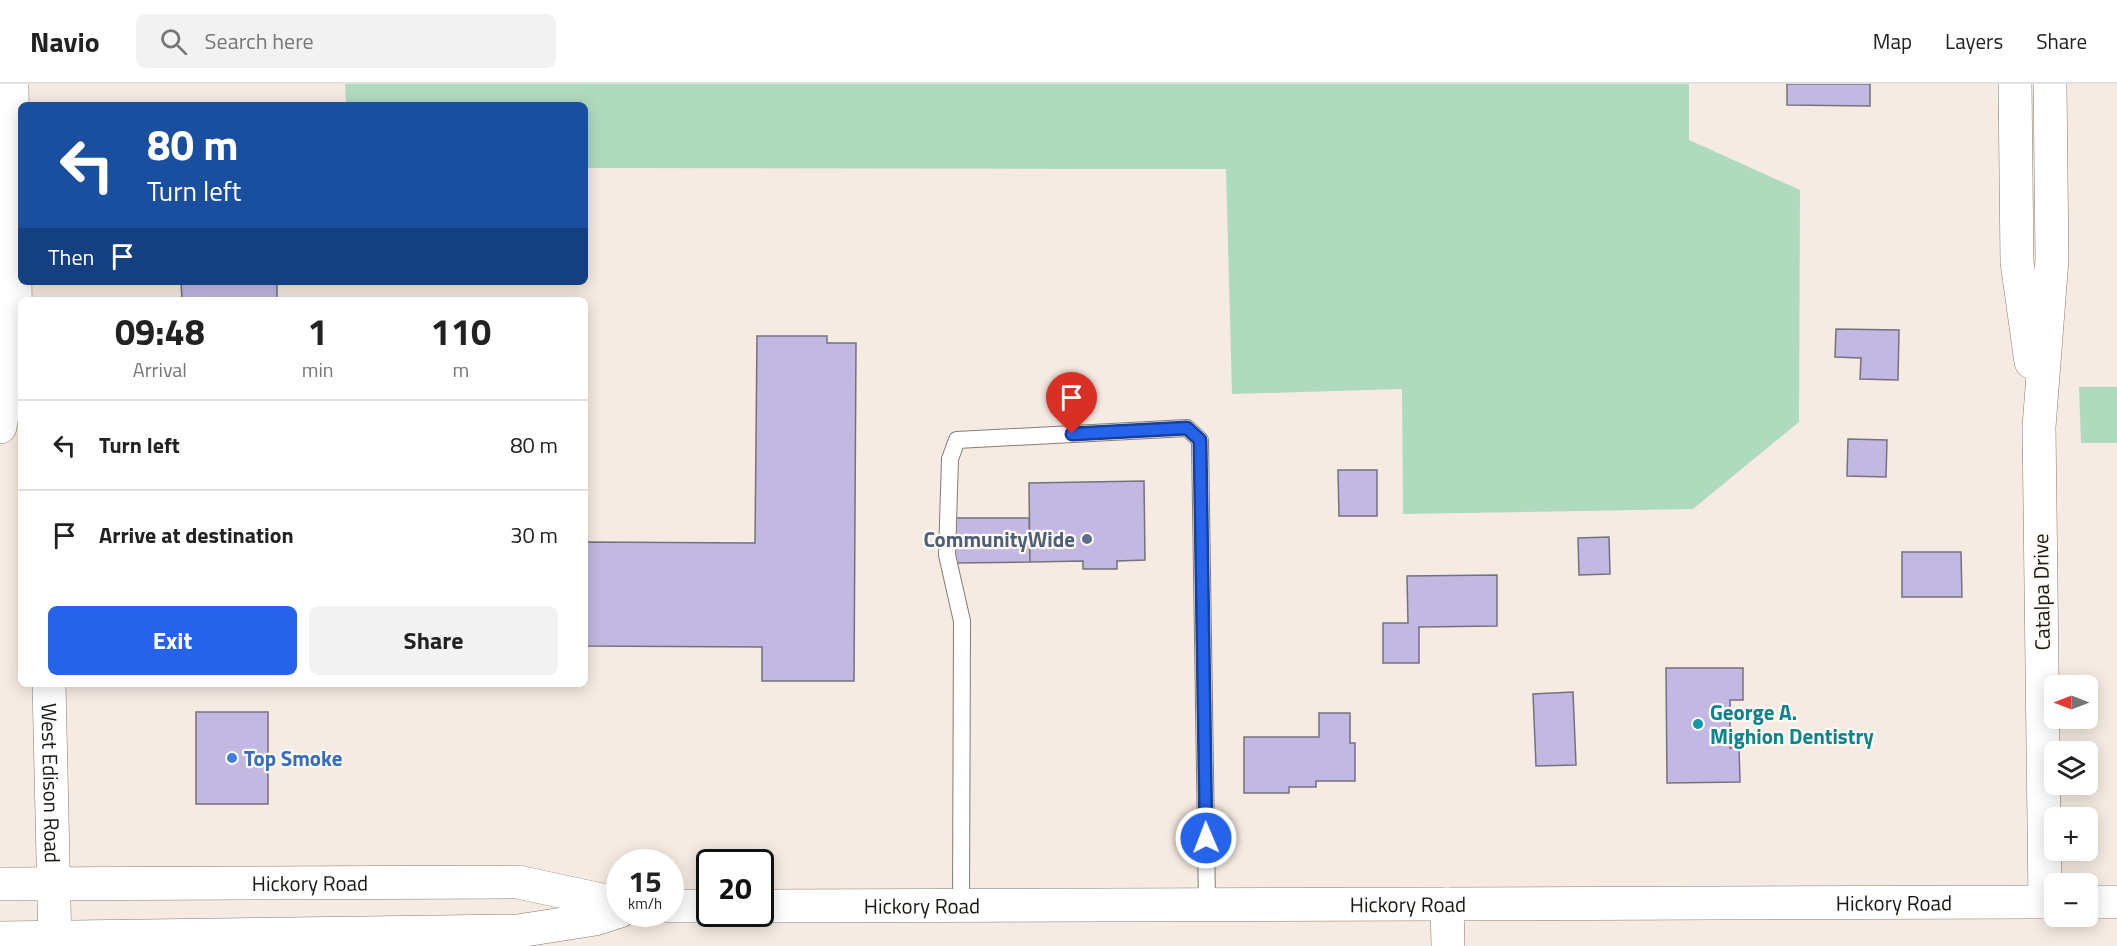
<!DOCTYPE html>
<html lang="en">
<head>
<meta charset="utf-8">
<style>
  body { margin:0; font-family:"Titillium Web",sans-serif; background:#f2f2f2; color:#222; height:100vh; display:flex; flex-direction:column; font-size:22px; white-space:nowrap }
  * { box-sizing:border-box; margin:0 }
  p { font-size:20px; color:#767676 }
  .icon { flex:none; width:33px; height:33px; fill:none; stroke:currentColor; stroke-width:2; stroke-linecap:round; stroke-linejoin:round }
  .map { position:relative; flex:1; overflow:hidden }
  .side { position:absolute; left:18px; top:213px; width:570px; height:390px; display:flex; flex-direction:column; background:#fff; border-radius:9px; box-shadow:0 3px 15px #0003 }
  .side>* { flex:none }
  .guide { position:absolute; left:18px; top:18px; width:570px; height:183px; border-radius:9px; box-shadow:0 3px 15px #0003; background:#1a4fa0; color:#fff; overflow:hidden }
  .needle { width:39px; rotate:270deg }
  .tools { position:absolute; left:2044px; top:591px; display:grid; gap:12px }
  .tools a { display:grid; place-items:center; width:54px; height:54px; border-radius:9px; background:#fff; box-shadow:0 3px 15px #0003; font-size:30px }
  .speed { position:absolute; left:606px; top:765px; display:flex; gap:12px; font-size:30px; font-weight:700; text-align:center }
  .speed>* { display:grid; place-content:center; width:78px; height:78px; border-radius:50%; background:#fff; box-shadow:0 3px 15px #0003; line-height:1 }
  .speed small { font-size:15px; font-weight:400 }
  .speed .limit { border:3px solid #111; border-radius:9px; background:#fff; color:#111 }
  .pin { position:absolute; display:grid; place-items:center; width:51px; height:51px; color:#fff; margin:-62px -26px; border-radius:50% 50% 50% 0; rotate:-45deg; box-shadow:0 0 6px #0007 }
  .pin .icon { rotate:45deg }
  .me { position:absolute; width:66px; margin:-33px; rotate:359deg; stroke-linejoin:round; filter:drop-shadow(0 0 4px #0008) }
  .turn { display:flex; align-items:center; gap:21px; height:126px; padding:0 30px; font-size:27px }
  .turn .icon { width:78px; height:78px; stroke-width:2.5 }
  .turn b { display:block; font-size:42px; line-height:51px }
  .then { display:flex; align-items:center; height:57px; padding:0 30px; background:#0003; gap:12px; font-size:22px }
  .eta { display:flex; justify-content:space-evenly; align-items:center; height:102px; text-align:center }
  .eta b { font-size:36px; font-weight:700; line-height:42px }
  .button { display:flex; gap:12px; margin-top:auto; padding:12px 30px }
  .button a { flex:1; height:69px; border-radius:9px; background:#2563eb; color:#fff; font-size:24px; font-weight:700; line-height:69px; text-align:center }
  .button a+a { background:#f2f2f2; color:#222 }
  ul { padding:0; list-style:none }
  li { display:flex; align-items:center; gap:18px; height:90px; padding:0 30px; border-top:2px solid #e0e0e0 }
  li div { flex:1 }
  li b { display:block; font-size:22px }
  li em { font-style:normal }
  header { display:flex; align-items:center; gap:36px; box-sizing:border-box; height:84px; padding:0 30px; background:#fff; border-bottom:2px solid #e0e0e0 }
  header strong { font-size:28px }
  nav { display:flex; gap:33px; margin-inline-start:auto; font-size:21px }
  .search { width:420px; height:54px; background:#f2f2f2; display:flex; align-items:center; gap:15px; box-sizing:border-box; padding:0 21px; border-radius:9px; color:#767676; font-size:22px }
  .map>svg:first-child { display:block }
</style>
</head>
<body>
<header>
<strong>Navio</strong>
<div class="search"><svg class="icon" aria-label="search" viewBox="0 0 24 24"><circle cx="10" cy="10" r="6"/><path d="M15 15l6 6"/></svg>Search here</div>
<nav><a>Map</a><a>Layers</a><a>Share</a></nav>
</header>
<div class="map">
<svg width="2117" height="862" viewBox="0 0 2117 862">
  <rect width="100%" height="100%" fill="#f5ebe2"/>
  <!-- green -->
  <path fill="#b0dabe" d="M345,0H1689V56L1800,106L1799,338L1693,425L1403,430L1402,305L1232,310L1226,85L585,84V21H346Z
    M2079,303H2117V359H2081Z"/>
  <!-- building -->
  <path fill="#c2b8e2" stroke="#74727d" stroke-width="1.5" d="M1787,0H1870V22L1787,21Z
    M181,198H277V216H182Z
    M1836,245L1899,246L1898,296L1860,295L1861,274L1835,273Z
    M757,252H827V259H856L854,597H762V563L585,562V458L755,459Z
    M1848,355L1887,356L1886,393L1847,392Z
    M1338,386H1377V432H1339Z
    M1144,397L1145,476L1117,477V485H1083V477L1030,478L1029,399Z
    M954,434H1029L1030,478L955,479Z
    M1609,453L1610,490L1579,491L1578,454Z
    M1902,468H1961L1962,513H1902Z
    M1497,491V542L1419,543V579H1383V539H1408L1407,492Z
    M1666,584H1743V616H1730V664H1739L1740,698L1667,699Z
    M1573,608L1576,681L1536,682L1533,610Z
    M196,628H268V720H196Z
    M1319,629H1350V659H1355V697H1316V703H1289V709H1244V653H1319Z"/>
  <g fill="none" stroke-linecap="round" stroke-linejoin="round">
    <!-- service casing -->
    <g stroke="#857c73" stroke-width="18">
      <path id="service" d="M961,821L962,537L947,471L950,375L957,356L1187,344L1200,356L1207,820"/>
    </g>
    <!-- minor casing -->
    <g stroke="#857c73" stroke-width="34">
      <path id="minor" d="M1447,820L1448,862"/>
    </g>
    <!-- tertiary casing -->
    <g stroke="#857c73" stroke-width="34">
      <g id="tertiary">
        <path d="M2015,0L2017,178L2031,278"/>
        <path id="s1" d="M0,800L518,798L620,820"/>
        <path d="M2045,818L2039,343L2052,175L2050,0"/>
        <path d="M2088,818H2117"/>
        <path d="M670,822H710"/>
        <path id="s2" d="M760,822L2055,818"/>
        <path d="M0,854L518,847L595,835L620,827"/>
      </g>
    </g>
    <!-- secondary casing -->
    <g stroke="#857c73" stroke-width="34">
      <g id="secondary">
        <path d="M12,0L16,259L21,284"/>
        <path d="M0,343L16,259"/>
        <path id="s3" d="M49,600L55,862"/>
      </g>
    </g>
    <!-- service -->
    <use href="#service" stroke="#fff" stroke-width="16"/>
    <!-- minor -->
    <use href="#minor" stroke="#fff" stroke-width="33"/>
    <!-- tertiary -->
    <use href="#tertiary" stroke="#fff" stroke-width="33"/>
    <!-- secondary -->
    <use href="#secondary" stroke="#fff" stroke-width="33"/>
  </g>
  <g fill="none" stroke-linecap="round" stroke-linejoin="round">
    <!-- route casing -->
    <g stroke="#184099" stroke-width="15">
      <path id="route" d="M1072,350L1187,344L1200,356L1206,754"/>
    </g>
    <!-- route -->
    <use href="#route" stroke="#2563eb" stroke-width="10"/>
  </g>
  <!-- markers -->
  <circle fill="#5c6f8a" stroke="#fefaf6" stroke-width="2" cx="1087" cy="455" r="6"/>
  <circle fill="#0f9aa8" stroke="#fefaf6" stroke-width="2" cx="1698" cy="640" r="6"/>
  <circle fill="#3f7fe0" stroke="#fefaf6" stroke-width="2" cx="232" cy="674" r="6"/>
  <g text-anchor="middle" dominant-baseline="central" stroke-width="4.5" stroke-linejoin="round" paint-order="stroke">
    <!-- service labels -->
    <g font-size="21" font-weight="bold" fill="#4e5e75" stroke="#fefaf6" text-anchor="end">
      <text x="1075" y="455">CommunityWide</text>
    </g>
    <!-- street labels -->
    <g font-size="21" fill="#1c1915" stroke="#fefaf6">
      <text transform="translate(2041 508) rotate(-91)">Catalpa Drive</text>
      <text stroke="none"><textPath href="#s3" startOffset="99">West Edison Road</textPath></text>
      <text stroke="none"><textPath href="#s1" startOffset="310">Hickory Road</textPath></text>
      <text stroke="none"><textPath href="#s2" startOffset="1134">Hickory Road</textPath></text>
      <text stroke="none"><textPath href="#s2" startOffset="648">Hickory Road</textPath></text>
      <text stroke="none"><textPath href="#s2" startOffset="162">Hickory Road</textPath></text>
    </g>
    <!-- culture labels -->
    <g font-size="21" font-weight="bold" fill="#0d838f" stroke="#fefaf6" text-anchor="start">
      <text x="1710" y="628">George A.<tspan x="1710" dy="24">Mighion Dentistry</tspan></text>
    </g>
    <!-- shop labels -->
    <g font-size="21" font-weight="bold" fill="#366cbe" stroke="#fefaf6" text-anchor="start">
      <text x="244" y="674">Top Smoke</text>
    </g>
  </g>
</svg>
<div class="tools">
<a><svg class="needle" viewBox="-14 -14 28 28"><path d="M0-13l5 13h-10z" fill="#e53935"/><path d="M0 13l5-13h-10z" fill="#767676"/></svg></a>
<a><svg class="icon" aria-label="layers" viewBox="0 0 24 24"><path d="M12 4l9 5-9 5-9-5zM3 14l9 5 9-5"/></svg></a>
<a>+</a>
<a>−</a>
</div>
<div class="speed"><div>15<small>km/h</small></div><div class="limit">20</div></div>
<div class="pin" style="left:1072px;top:350px;background:#d93025"><svg class="icon" aria-label="arrive" viewBox="0 0 24 24"><path d="M6 21V4h12l-3 4 3 4H6"/></svg></div>
<svg class="me" style="left:1206px;top:754px" viewBox="-20 -20 40 40"><circle r="17" fill="#2563eb" stroke="#fff" stroke-width="3"/><path d="M0-11L8 9 0 5-8 9z" fill="#fff"/></svg>
<div class="guide">
<div class="turn"><svg class="icon" aria-label="left" viewBox="0 0 24 24"><path d="M17 20v-9H6M10 6l-5 5 5 5"/></svg><div><b>80 m</b>Turn left</div></div>
<div class="then">Then<svg class="icon" aria-label="arrive" viewBox="0 0 24 24"><path d="M6 21V4h12l-3 4 3 4H6"/></svg></div>
</div>
<section class="side">
<div class="eta">
<div><b>09:48</b><p>Arrival</p></div>
<div><b>1</b><p>min</p></div>
<div><b>110</b><p>m</p></div>
</div>
<ul>
<li><svg class="icon" aria-label="left" viewBox="0 0 24 24"><path d="M17 20v-9H6M10 6l-5 5 5 5"/></svg><div><b>Turn left</b></div><em>80 m</em></li>
<li><svg class="icon" aria-label="arrive" viewBox="0 0 24 24"><path d="M6 21V4h12l-3 4 3 4H6"/></svg><div><b>Arrive at destination</b></div><em>30 m</em></li>
</ul>
<div class="button"><a>Exit</a><a>Share</a></div>
</section>
</div>
</body>
</html>
